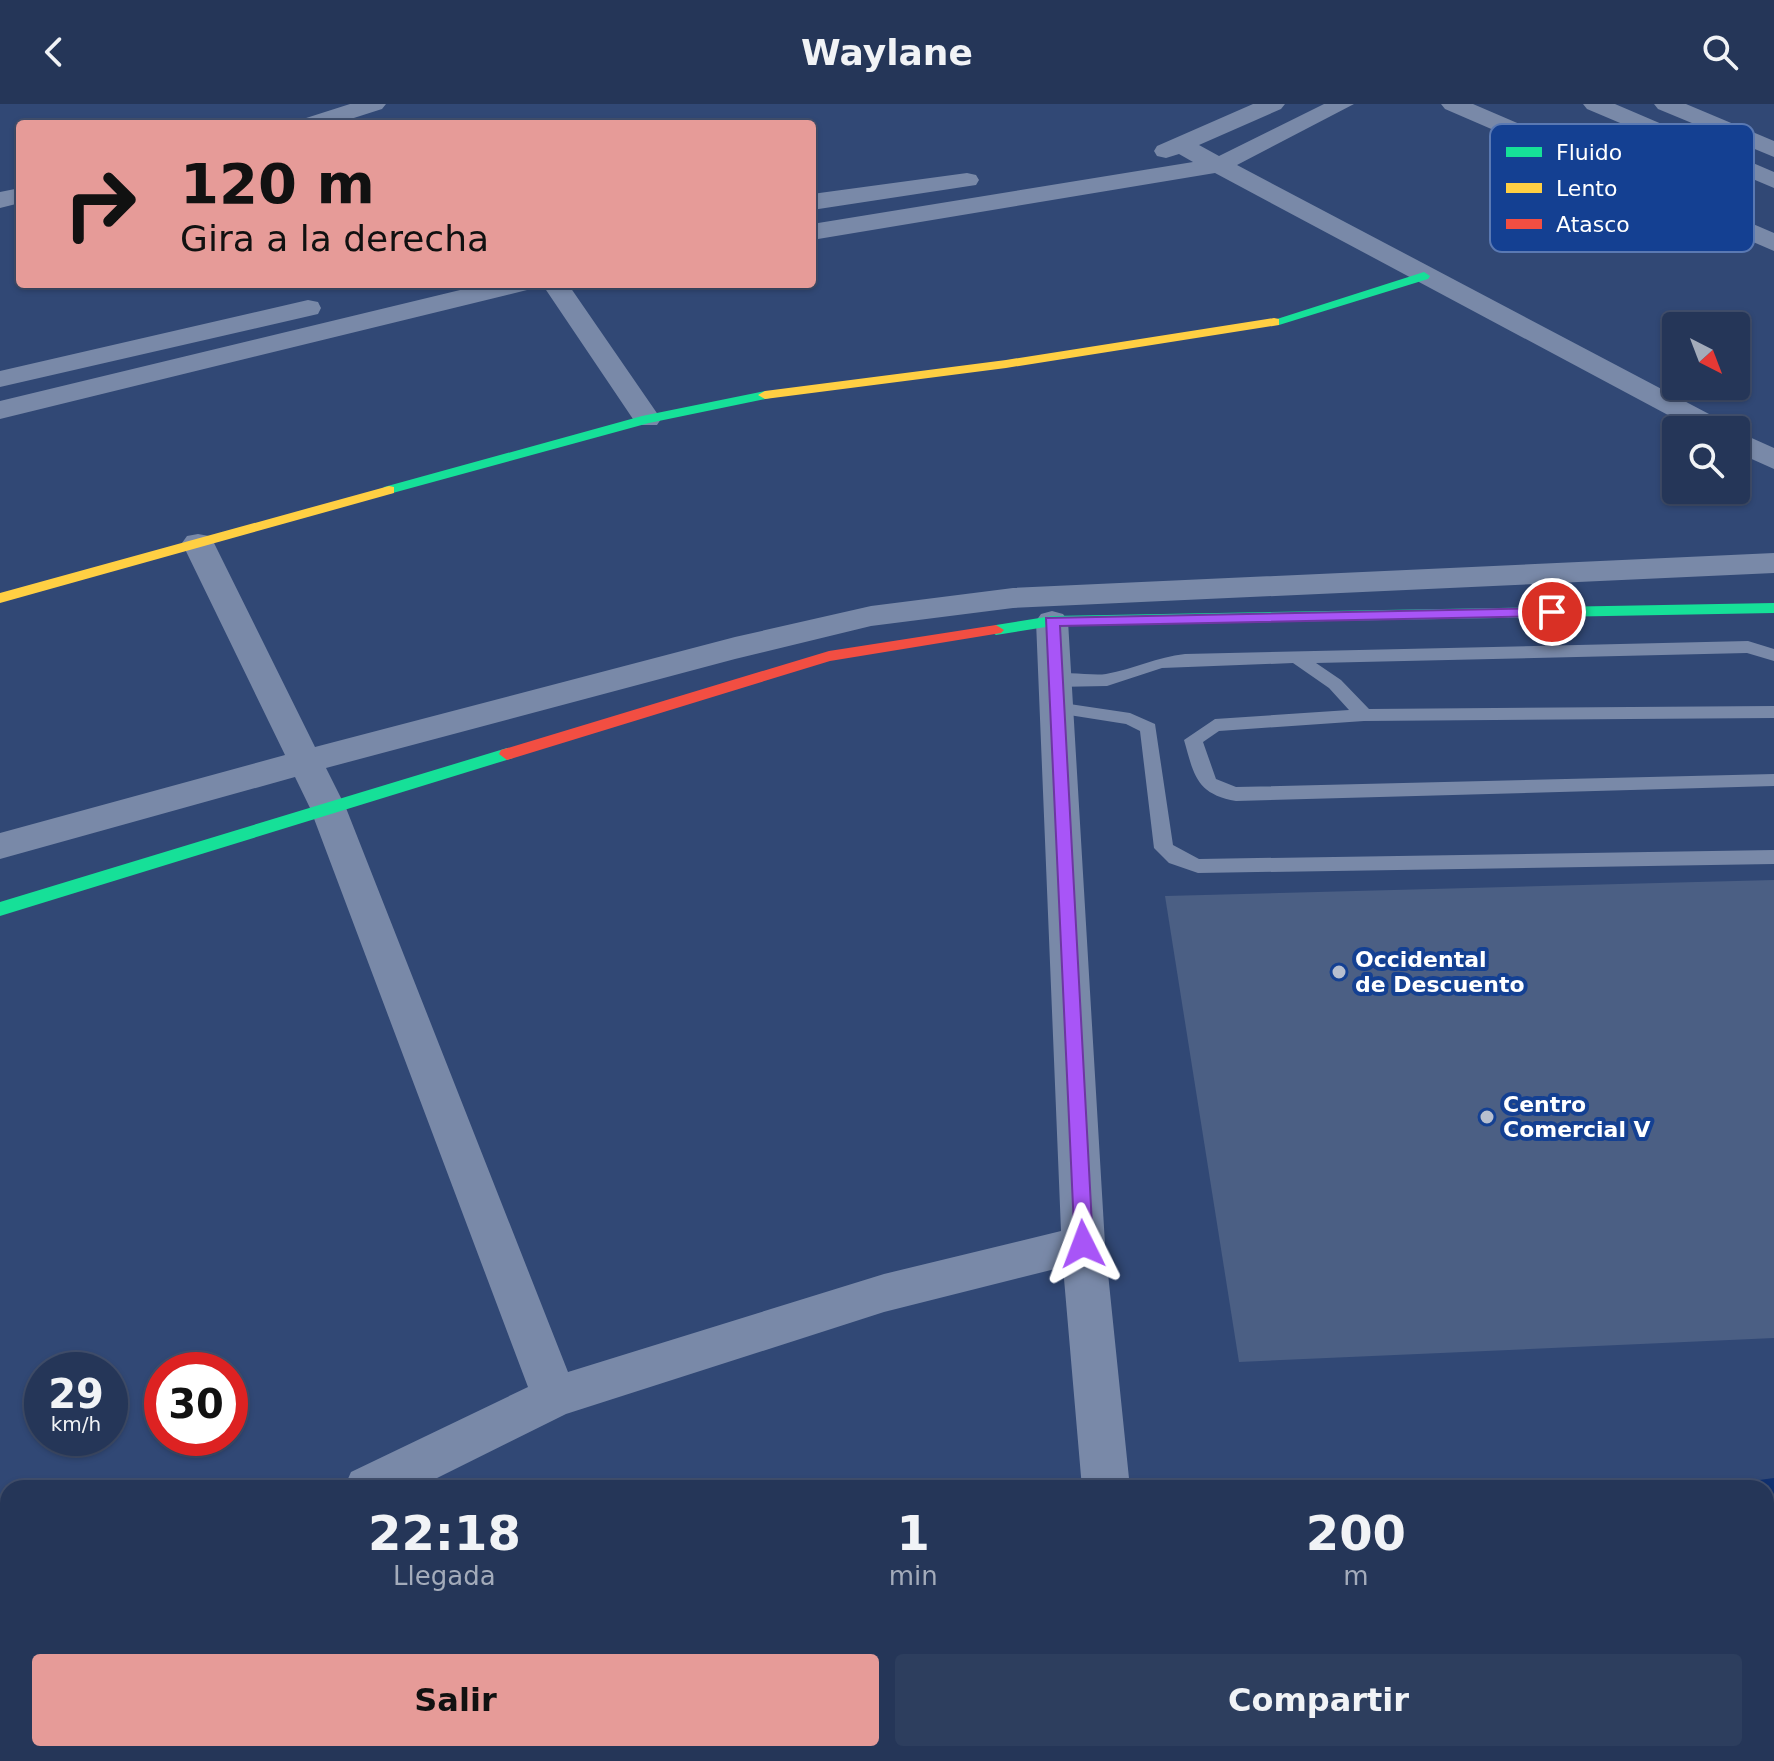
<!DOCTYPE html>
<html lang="es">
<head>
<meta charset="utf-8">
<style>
  body { margin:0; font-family:"DejaVu Sans",sans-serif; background:#2d3e5e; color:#f1f3f6; height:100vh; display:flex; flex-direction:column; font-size:30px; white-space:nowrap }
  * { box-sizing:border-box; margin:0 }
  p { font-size:26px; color:#a3abba }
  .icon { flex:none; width:44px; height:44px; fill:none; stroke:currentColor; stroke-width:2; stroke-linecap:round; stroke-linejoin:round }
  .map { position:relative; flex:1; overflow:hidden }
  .sheet { position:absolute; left:0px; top:1376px; width:1774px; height:282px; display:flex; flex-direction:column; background:#253658; border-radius:24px 24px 0 0; box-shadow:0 2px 6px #0004,0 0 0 2px #42506e }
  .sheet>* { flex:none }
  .hud { position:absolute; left:16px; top:16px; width:800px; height:168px; border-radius:8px; box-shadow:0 2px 6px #0004,0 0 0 2px #42506e; background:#e69b98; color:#111; overflow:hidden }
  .needle { width:52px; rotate:138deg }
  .controls { position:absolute; left:1662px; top:208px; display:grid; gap:16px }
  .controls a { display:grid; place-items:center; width:88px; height:88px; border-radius:8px; background:#253658; box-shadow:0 2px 6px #0004,0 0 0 2px #42506e; font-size:40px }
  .speed { position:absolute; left:24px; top:1248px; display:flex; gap:16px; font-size:40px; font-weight:700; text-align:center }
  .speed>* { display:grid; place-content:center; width:104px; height:104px; border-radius:50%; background:#253658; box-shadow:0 2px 6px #0004,0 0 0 2px #42506e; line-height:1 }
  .speed small { font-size:20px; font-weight:400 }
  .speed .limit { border:12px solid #d22; background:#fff; color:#111 }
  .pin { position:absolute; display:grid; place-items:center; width:68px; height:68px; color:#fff; margin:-34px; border:4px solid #fff; border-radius:50%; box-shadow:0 2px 8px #0007 }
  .me { position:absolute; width:88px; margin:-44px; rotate:357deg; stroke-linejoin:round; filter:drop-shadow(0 0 6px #0008) }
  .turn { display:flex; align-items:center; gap:28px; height:168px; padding:0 32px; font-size:36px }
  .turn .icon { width:104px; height:104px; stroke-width:2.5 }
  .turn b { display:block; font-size:56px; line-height:68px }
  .eta { display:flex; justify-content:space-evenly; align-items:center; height:136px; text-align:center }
  .eta b { font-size:48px; font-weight:600; line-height:56px }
  .button { display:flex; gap:16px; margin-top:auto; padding:16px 32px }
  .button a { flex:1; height:92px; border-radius:8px; background:#e69b98; color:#111; font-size:32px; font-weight:600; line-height:92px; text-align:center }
  .button a+a { background:#2d3e5e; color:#f1f3f6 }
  header { display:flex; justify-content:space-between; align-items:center; height:104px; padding:0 32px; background:#253658; font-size:36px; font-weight:600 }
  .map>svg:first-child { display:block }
</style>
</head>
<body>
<header><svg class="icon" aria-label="back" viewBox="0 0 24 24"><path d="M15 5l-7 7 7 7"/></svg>Waylane<svg class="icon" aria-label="search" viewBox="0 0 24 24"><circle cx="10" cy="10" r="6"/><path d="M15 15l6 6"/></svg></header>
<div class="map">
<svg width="1774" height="1657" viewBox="0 0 1774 1657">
  <rect width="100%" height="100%" fill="#314875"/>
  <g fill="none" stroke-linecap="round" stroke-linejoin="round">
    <!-- stream -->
    <path fill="#10306f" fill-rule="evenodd" d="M1774,1374V1390L1766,1391V1384H1742L1745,1378Z
      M352,1650H382L379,1657H349Z"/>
  </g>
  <!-- building -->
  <path fill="#4b5f84" d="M1774,776V1234L1239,1258L1165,792Z"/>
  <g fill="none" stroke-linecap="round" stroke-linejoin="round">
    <!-- lane -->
    <path fill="#7989a8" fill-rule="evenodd" d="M1748,537L1774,545V557L1747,549L1316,559L1341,576L1369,605L1774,602V614L1364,617L1219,627L1203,638L1216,675L1236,683L1774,670V682L1236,697C1196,690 1194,671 1184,636L1215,615L1349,606L1329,584L1293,559L1162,564L1107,582L1055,583L1046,577C1058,563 1089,573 1106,570C1134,565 1157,553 1185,550Z
      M1056,598L1130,609L1155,620L1173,741L1199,755L1774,746V760L1198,769L1169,759L1154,744L1140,627L1126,620L1050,608L1047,604Z"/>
    <!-- street -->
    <path fill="#7989a8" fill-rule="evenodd" d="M350,0H386L382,5L335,20H299L303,15Z
      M1253,0H1285L1281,5L1199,41L1219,52L1324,0H1354L1237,61L1728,320L1733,326H1696L1215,69L812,136V120L1193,58L1179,50L1166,54L1157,52L1154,47L1157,42Z
      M1441,0H1473L1774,129V147L1445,5Z
      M1583,0H1615L1774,68V84L1587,5Z
      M1654,0H1686L1774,37V53L1658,5Z
      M967,69L976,71L979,76L976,81L812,106V90Z
      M20,84V99L0,104V88Z
      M485,180H531L527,186L0,315V297Z
      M542,180H568L661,315L657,321H637Z
      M308,196L318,198L321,204L318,210L0,283V267Z
      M1736,327L1774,344V365L1736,348Z
      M198,430L209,432L214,439L315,643L735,533L871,502L1013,484L1774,449V469L1013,504L871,522L735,555L326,664L346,704L568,1268L884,1170L1061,1127L1036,517L1041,510L1052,507L1063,510L1068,517L1105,1140L1130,1384H1082L1063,1163L884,1208L566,1310L417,1384H344L351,1368L528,1283L310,704L295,673L0,755V729L285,651L182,439L187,432Z
      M0,1447L8,1450V1585L0,1588V1537L7,1534L0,1531Z
      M1128,1650H1180L1182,1657H1130Z"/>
    <!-- fast -->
    <path fill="#16e098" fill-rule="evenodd" d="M1424,168L1430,172L1428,175L1279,221L1268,218Z
      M765,287L772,291L770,294L649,319L389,390L382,386L384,383L642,312Z
      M1774,499V509L1052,522L996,531L988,526L996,521L1052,512Z
      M507,644L513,646L515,650L513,654L0,812V798Z"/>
    <!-- slow -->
    <path fill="#ffcf43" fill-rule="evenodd" d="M1274,214L1279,215V221L1006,264L765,295L758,291L765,287L1006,256Z
      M389,382L394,383V389L0,499V489Z"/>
    <!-- jam -->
    <path fill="#f24e42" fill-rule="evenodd" d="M996,521L1004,526L1001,529L830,557L507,656L499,650L501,646L829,547Z"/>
  </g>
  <!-- route -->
  <path fill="#a855f7" stroke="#6d37a1" stroke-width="2" d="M1552,504L1560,508L1557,512L1060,522L1093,1140L1090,1146H1075L1046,514Z"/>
  <!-- markers -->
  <g fill="#b7bfcf" stroke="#144092" stroke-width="3">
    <circle cx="1339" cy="868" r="8"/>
    <circle cx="1487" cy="1013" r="8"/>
  </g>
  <g text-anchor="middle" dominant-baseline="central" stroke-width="8" stroke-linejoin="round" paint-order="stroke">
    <!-- poi labels -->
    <g font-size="22" font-weight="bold" fill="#fff" stroke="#144092" text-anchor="start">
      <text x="1355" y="855">Occidental<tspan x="1355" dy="25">de Descuento</tspan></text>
      <text x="1503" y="1000">Centro<tspan x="1503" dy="25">Comercial V</tspan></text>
    </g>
  </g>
  <!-- legend -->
  <rect x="1490" y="20" width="264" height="128" rx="12" fill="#144092" stroke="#5a79b3" stroke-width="2"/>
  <rect x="1506" y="43" width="36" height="10" fill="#16e098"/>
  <rect x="1506" y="79" width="36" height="10" fill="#ffcf43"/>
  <rect x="1506" y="115" width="36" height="10" fill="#f24e42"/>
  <g font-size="22" fill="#fff">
    <text x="1556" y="56">Fluido</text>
    <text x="1556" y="92">Lento</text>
    <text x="1556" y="128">Atasco</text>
  </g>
</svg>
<div class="controls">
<a><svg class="needle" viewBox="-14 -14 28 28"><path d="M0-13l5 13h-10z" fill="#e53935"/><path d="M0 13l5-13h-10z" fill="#a3abba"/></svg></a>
<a><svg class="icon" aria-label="search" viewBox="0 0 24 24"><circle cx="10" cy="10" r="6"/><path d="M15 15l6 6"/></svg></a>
</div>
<div class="speed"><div>29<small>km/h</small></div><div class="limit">30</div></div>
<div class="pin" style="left:1552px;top:508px;background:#d93025"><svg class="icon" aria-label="arrive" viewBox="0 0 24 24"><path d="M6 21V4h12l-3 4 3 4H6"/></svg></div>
<svg class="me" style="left:1083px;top:1140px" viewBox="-20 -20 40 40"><path d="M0-17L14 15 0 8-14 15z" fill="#a855f7" stroke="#fff" stroke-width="4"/></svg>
<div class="hud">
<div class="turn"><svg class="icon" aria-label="right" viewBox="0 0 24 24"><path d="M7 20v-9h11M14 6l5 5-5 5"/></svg><div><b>120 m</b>Gira a la derecha</div></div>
</div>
<section class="sheet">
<div class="eta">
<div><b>22:18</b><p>Llegada</p></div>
<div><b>1</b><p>min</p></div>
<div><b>200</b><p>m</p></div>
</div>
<div class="button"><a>Salir</a><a>Compartir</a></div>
</section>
</div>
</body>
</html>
